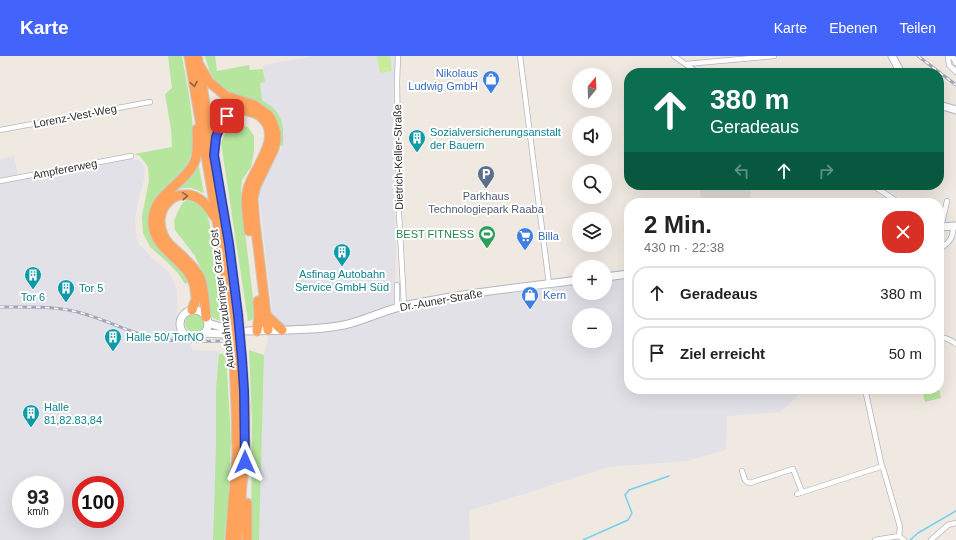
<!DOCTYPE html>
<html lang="de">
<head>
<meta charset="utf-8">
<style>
  body { margin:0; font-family:Arial,sans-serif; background:#f6f6f6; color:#222; height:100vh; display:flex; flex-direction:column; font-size:15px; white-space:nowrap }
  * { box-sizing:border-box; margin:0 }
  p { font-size:13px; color:#767676 }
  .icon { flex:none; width:22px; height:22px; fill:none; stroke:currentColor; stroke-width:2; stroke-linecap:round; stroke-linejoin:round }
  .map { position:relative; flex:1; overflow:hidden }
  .details { position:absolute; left:624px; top:142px; width:320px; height:196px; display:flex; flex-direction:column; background:#fff; border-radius:16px; box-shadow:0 4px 16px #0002 }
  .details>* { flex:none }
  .guide { position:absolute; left:624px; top:12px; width:320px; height:122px; border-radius:16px; box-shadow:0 4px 16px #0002; background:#0b6e4f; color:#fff; overflow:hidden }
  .needle { width:26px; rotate:19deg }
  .fabs { position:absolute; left:572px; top:12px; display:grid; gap:8px }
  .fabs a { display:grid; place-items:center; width:40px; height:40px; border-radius:50%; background:#fff; box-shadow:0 4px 16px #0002; font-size:20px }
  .speed { position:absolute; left:12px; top:420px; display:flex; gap:8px; font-size:20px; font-weight:700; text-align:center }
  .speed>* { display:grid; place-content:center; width:52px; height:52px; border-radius:50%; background:#fff; box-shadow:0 4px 16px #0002; line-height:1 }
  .speed small { font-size:10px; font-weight:400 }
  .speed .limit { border:6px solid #d22; background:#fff; color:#111 }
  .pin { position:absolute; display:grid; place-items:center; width:34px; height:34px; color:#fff; margin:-17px; border-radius:8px; box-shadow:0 2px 6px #0006 }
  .me { position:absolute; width:44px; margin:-22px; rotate:0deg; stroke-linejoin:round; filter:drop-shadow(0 0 3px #0008) }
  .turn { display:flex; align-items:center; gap:14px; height:84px; padding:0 20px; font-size:18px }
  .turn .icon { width:52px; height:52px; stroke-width:2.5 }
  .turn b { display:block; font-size:28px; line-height:34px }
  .lanes { display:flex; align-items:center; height:38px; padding:0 20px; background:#0003; justify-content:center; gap:20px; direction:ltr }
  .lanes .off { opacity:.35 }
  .round { display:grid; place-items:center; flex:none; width:42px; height:42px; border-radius:16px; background:#f6f6f6 }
  .headline { display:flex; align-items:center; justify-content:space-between; height:68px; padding:0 20px }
  h1 { font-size:24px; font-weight:800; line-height:30px }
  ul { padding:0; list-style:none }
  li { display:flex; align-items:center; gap:12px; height:54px; margin:0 8px 6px; padding:0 12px; border:2px solid #e0e0e0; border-radius:16px }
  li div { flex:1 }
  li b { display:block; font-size:15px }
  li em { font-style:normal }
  header { display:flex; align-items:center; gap:24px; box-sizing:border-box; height:56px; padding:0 20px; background:#4264fb; color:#fff }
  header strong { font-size:19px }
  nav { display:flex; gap:22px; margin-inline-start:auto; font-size:14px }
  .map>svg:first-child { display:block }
</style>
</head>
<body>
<header>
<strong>Karte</strong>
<nav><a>Karte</a><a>Ebenen</a><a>Teilen</a></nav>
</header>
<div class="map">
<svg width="956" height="484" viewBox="0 0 956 484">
  <rect width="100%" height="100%" fill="#efe9e1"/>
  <!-- industrial -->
  <path fill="#e3e1e8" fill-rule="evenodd" d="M315,0H396L393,37L394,140L396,187L395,246L486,232L579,219V237H605V216L627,213L629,214V333H805L781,356L727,360L726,394L687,405L609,411L469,455L470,484H259L264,299L273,261L259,141L262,128L283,90L284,76L274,53L262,44L260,27L265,26L263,9ZM579,259H605V285H579Z
    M14,100L18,119L0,123V103Z
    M131,102L138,104L143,109L145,114L144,124L138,146L135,164L136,179L139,188L153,203L170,217L177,234V267L179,275L184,281L190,285L192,294L219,295L216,332V388L213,484H0V127ZM21,429H55V463H21ZM81,429H115V463H81Z"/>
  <!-- green -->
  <path fill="#b6e59e" d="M168,0H182C186,24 199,81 190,102C178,130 146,135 149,170C151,189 175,200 184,215C186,218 187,222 189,226L185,228L178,217L166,205L150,191L143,177L142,160L149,125L148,111L140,100L134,98L172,91L171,73L165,38L172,32Z
    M205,0H215L217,15L249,9L250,14L263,13L265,26L260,27L262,44C266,47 272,50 275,54C284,64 284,77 283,90L279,89L239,40L224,34L215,25L209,14Z
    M240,69L248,71L254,80V95L251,111L242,124L241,135L242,151L255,259L252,264L248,265L221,87L225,78L231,70Z
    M198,106L204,137C200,136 198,134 194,133C189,131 184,132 179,133C188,124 193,117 198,106Z
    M190,143L198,147L206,154L210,170L215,209L220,265L213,262L209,255L201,213L195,200L175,174L174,165L178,155L183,146Z
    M185 267a10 10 0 1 1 20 0a10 10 0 1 1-20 0Z
    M249,294L264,299L259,484H251L252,363Z
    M226,297L231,385L228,450L224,484H213L216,388V332L219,298Z
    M922,333H939L941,342L925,346Z"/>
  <!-- pitch -->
  <path fill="#c9ec9a" d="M377,0H390L392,15L380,17Z"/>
  <!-- plaza -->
  <path fill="#dfdcd8" d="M734,129H750L751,147H701L700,133Z"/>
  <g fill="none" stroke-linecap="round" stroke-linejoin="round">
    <!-- stream -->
    <path stroke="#75cff0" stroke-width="1.5" d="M583,484L628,464L632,457L625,439L629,434L669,420
      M910,484L918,477L956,455"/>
    <!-- street casing -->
    <g stroke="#b4b7c1" stroke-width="6">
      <path id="street" d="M398,0L397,26L399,158L404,249
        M520,0L549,228
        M674,0L698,17
        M948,0L949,9L956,16
        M952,0L956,7
        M686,8L774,0
        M0,74L150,46
        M0,125L131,100
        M872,129L895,144L897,147
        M942,171V167L947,145
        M939,194C948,187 954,183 953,170
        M397,229V251
        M939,282C945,281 951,284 956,288
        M865,333L882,411
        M742,415L745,424L747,426L750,427L793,413L802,436
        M797,438L880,411H882L883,412L900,471L899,480
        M875,484L899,480L904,484
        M931,484L948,469L956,467"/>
    </g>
    <!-- secondary casing -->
    <g stroke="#b4b7c1" stroke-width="9">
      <path id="secondary" d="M892,0L901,17
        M939,49L956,54
        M939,171L956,170
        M605,221L629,218
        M180 268a14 14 0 1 1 28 0a14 14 0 1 1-28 0Z
        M208,267L224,272
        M247,275C279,274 312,275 344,269C366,264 386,253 408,249C464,237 522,231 579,224
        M204,277L224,278"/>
    </g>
    <!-- highway casing -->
    <g stroke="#c9c9c9" stroke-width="11">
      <path id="highway" d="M189,0L221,188L230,259
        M197,0L229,188L238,259
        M198,7L204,17L209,26L220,35L226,40L254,49L268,59L271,63L276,77V84L274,93L256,130L253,143L255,166L268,274
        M214,99C215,93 215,87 216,81C220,64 233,50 251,56C256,57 259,59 262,62C283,81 254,112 248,132C244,146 248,161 249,175
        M192,254C193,251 195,246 196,243C196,240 195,236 195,233C191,204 154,196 153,168C151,139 181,131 193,109C199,99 197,85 197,73
        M266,259L282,274
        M206,261C205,251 204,231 200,222C197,216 192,210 187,205C182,199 175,194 169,188C159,176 156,158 168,146C173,140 182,138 190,139C203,142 208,151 215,161
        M257,275L259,260L258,245
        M247,447V484
        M230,484L237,399L236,351L234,304
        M237,484L240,458L242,428L245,406V350L242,304"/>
    </g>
    <!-- street -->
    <use href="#street" stroke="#fff" stroke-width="4.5"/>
    <!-- secondary -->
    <use href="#secondary" stroke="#fff" stroke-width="7"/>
    <!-- highway -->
    <use href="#highway" stroke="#ffa35c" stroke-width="9"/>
    <!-- rail casing -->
    <g stroke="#a3a6b8" stroke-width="3">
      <path id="rail" d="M918,0L956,29
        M0,251C24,251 49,250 73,255C98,260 121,273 146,280C172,287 198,285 225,285"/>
    </g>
    <!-- rail -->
    <use href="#rail" stroke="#fff" stroke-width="1.5" stroke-dasharray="4.5" stroke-linecap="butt"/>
    <!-- highway-bridge casing -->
    <g stroke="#c9c9c9" stroke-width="11" stroke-linecap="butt">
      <path id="highway-bridge" d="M230,259L234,304
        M238,259L242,304"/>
    </g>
    <!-- highway-bridge -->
    <use href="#highway-bridge" stroke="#ffa35c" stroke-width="9"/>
  </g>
  <!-- one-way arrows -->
  <defs><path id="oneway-chevron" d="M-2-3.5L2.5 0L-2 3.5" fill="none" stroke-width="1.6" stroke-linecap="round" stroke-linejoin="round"/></defs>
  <g stroke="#8c6343">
    <use href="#oneway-chevron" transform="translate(194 28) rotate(80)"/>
    <use href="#oneway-chevron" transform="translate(185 140) rotate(-4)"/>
  </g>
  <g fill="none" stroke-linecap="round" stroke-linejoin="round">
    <!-- route casing -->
    <g stroke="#2b41a3" stroke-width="10">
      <path id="route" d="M227,60L220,71L216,81L214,99L229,188L238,259L242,304L244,335L245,406"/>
    </g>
    <!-- route -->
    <use href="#route" stroke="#4264fb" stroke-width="7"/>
  </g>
  <!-- icons -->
  <defs>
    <g id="shop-pin" transform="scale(0.9)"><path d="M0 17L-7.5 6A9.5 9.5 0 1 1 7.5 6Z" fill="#3f7fe0" stroke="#fff"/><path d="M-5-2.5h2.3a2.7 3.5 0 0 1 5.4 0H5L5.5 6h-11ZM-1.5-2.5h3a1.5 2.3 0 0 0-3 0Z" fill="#fff"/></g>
    <g id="building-pin" transform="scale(0.9)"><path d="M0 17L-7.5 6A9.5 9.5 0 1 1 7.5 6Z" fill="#0f9aa8" stroke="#fff"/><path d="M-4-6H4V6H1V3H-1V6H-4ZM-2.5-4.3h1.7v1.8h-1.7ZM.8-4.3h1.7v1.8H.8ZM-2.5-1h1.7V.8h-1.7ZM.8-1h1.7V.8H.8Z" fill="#fff"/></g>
    <g id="parking-pin" transform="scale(0.9)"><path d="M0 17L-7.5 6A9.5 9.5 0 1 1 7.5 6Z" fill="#5c6f8a" stroke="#fff"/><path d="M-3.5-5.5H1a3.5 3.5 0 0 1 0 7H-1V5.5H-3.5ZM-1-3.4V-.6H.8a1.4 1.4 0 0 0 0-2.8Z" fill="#fff"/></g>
    <g id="stadium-pin" transform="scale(0.9)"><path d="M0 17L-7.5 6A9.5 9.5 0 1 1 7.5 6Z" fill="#2e9e5b" stroke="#fff"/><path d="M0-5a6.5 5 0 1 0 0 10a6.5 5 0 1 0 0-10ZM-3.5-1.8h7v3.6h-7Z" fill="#fff"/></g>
    <g id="supermarket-pin" transform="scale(0.9)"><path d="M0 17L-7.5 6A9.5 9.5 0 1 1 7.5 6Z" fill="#3f7fe0" stroke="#fff"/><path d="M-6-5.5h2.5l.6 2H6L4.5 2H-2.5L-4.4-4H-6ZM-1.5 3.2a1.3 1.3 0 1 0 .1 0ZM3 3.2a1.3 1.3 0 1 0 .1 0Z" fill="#fff"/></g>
  </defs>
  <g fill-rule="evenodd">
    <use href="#shop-pin" x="491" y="23"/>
    <use href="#building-pin" x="417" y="82"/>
    <use href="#parking-pin" x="486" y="118"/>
    <use href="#stadium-pin" x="487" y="178"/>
    <use href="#supermarket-pin" x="525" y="180"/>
    <use href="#building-pin" x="342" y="196"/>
    <use href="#building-pin" x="33" y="219"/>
    <use href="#building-pin" x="66" y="232"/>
    <use href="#shop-pin" x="530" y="239"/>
    <use href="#building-pin" x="113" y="281"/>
    <use href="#building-pin" x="31" y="357"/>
  </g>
  <g text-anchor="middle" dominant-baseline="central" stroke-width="4" stroke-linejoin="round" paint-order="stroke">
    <!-- shop labels -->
    <g font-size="11" fill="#366cbe" stroke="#fff" text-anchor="start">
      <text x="478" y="17" text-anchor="end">Nikolaus<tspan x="478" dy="13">Ludwig GmbH</tspan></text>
      <text x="538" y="180">Billa</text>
      <text x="543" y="239">Kern</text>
    </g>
    <!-- street labels -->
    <g font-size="11" fill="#2e2e2e" stroke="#fff">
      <text transform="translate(75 60) rotate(-11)">Lorenz-Vest-Weg</text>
      <text transform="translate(398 101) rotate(-91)">Dietrich-Keller-Straße</text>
      <text transform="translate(65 113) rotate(-11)">Ampfererweg</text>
      <text transform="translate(222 243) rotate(-97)">Autobahnzubringer Graz Ost</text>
      <text transform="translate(441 244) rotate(-10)">Dr.-Auner-Straße</text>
    </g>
    <!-- culture labels -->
    <g font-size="11" fill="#0d838f" stroke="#fff" text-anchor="start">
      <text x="430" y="76">Sozialversicherungsanstalt<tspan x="430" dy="13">der Bauern</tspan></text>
      <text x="342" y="218" text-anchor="middle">Asfinag Autobahn<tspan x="342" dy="13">Service GmbH Süd</tspan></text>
      <text x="79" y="232">Tor 5</text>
      <text x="33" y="241" text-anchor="middle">Tor 6</text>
      <text x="126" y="281">Halle 50/ TorNO</text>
      <text x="44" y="351">Halle<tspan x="44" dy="13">81,82.83,84</tspan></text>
    </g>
    <!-- service labels -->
    <g font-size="11" fill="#4e5e75" stroke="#fff">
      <text x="486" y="140">Parkhaus<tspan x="486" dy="13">Technologiepark Raaba</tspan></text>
    </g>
    <!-- leisure labels -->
    <g font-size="11" fill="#27864d" stroke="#fff" text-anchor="end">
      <text x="474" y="178">BEST FITNESS</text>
    </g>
  </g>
</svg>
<div class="fabs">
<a><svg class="needle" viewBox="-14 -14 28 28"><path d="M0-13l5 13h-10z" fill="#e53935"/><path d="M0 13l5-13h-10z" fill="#767676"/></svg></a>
<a><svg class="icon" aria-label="sound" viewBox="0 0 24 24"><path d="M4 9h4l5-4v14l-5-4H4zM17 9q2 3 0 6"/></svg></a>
<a><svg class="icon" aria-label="search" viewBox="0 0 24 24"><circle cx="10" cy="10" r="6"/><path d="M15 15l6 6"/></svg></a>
<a><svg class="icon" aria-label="layers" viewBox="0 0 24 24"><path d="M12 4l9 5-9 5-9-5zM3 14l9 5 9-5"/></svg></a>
<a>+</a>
<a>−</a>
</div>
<div class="speed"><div>93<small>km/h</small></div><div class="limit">100</div></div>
<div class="pin" style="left:227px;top:60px;background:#d93025"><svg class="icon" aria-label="arrive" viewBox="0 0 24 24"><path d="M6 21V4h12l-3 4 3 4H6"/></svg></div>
<svg class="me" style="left:245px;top:406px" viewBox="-20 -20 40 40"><path d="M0-17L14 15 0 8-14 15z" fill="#4264fb" stroke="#fff" stroke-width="4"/></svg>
<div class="guide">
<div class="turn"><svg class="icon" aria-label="ahead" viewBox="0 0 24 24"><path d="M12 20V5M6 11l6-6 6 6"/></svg><div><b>380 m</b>Geradeaus</div></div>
<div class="lanes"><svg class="icon off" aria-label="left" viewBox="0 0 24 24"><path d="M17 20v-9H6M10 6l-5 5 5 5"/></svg><svg class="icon" aria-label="ahead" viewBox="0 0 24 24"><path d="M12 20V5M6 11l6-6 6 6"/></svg><svg class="icon off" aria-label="right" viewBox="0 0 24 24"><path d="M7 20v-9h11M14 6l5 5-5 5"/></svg></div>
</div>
<section class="details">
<div class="headline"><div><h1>2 Min.</h1><p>430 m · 22:38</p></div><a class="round" style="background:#d93025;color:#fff"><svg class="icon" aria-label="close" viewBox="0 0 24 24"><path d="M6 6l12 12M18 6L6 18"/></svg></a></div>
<ul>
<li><svg class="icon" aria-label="ahead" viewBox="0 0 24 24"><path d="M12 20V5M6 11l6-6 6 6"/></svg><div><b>Geradeaus</b></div><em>380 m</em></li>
<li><svg class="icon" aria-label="arrive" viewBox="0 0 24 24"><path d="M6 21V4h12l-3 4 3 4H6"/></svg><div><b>Ziel erreicht</b></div><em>50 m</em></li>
</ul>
</section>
</div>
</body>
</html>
